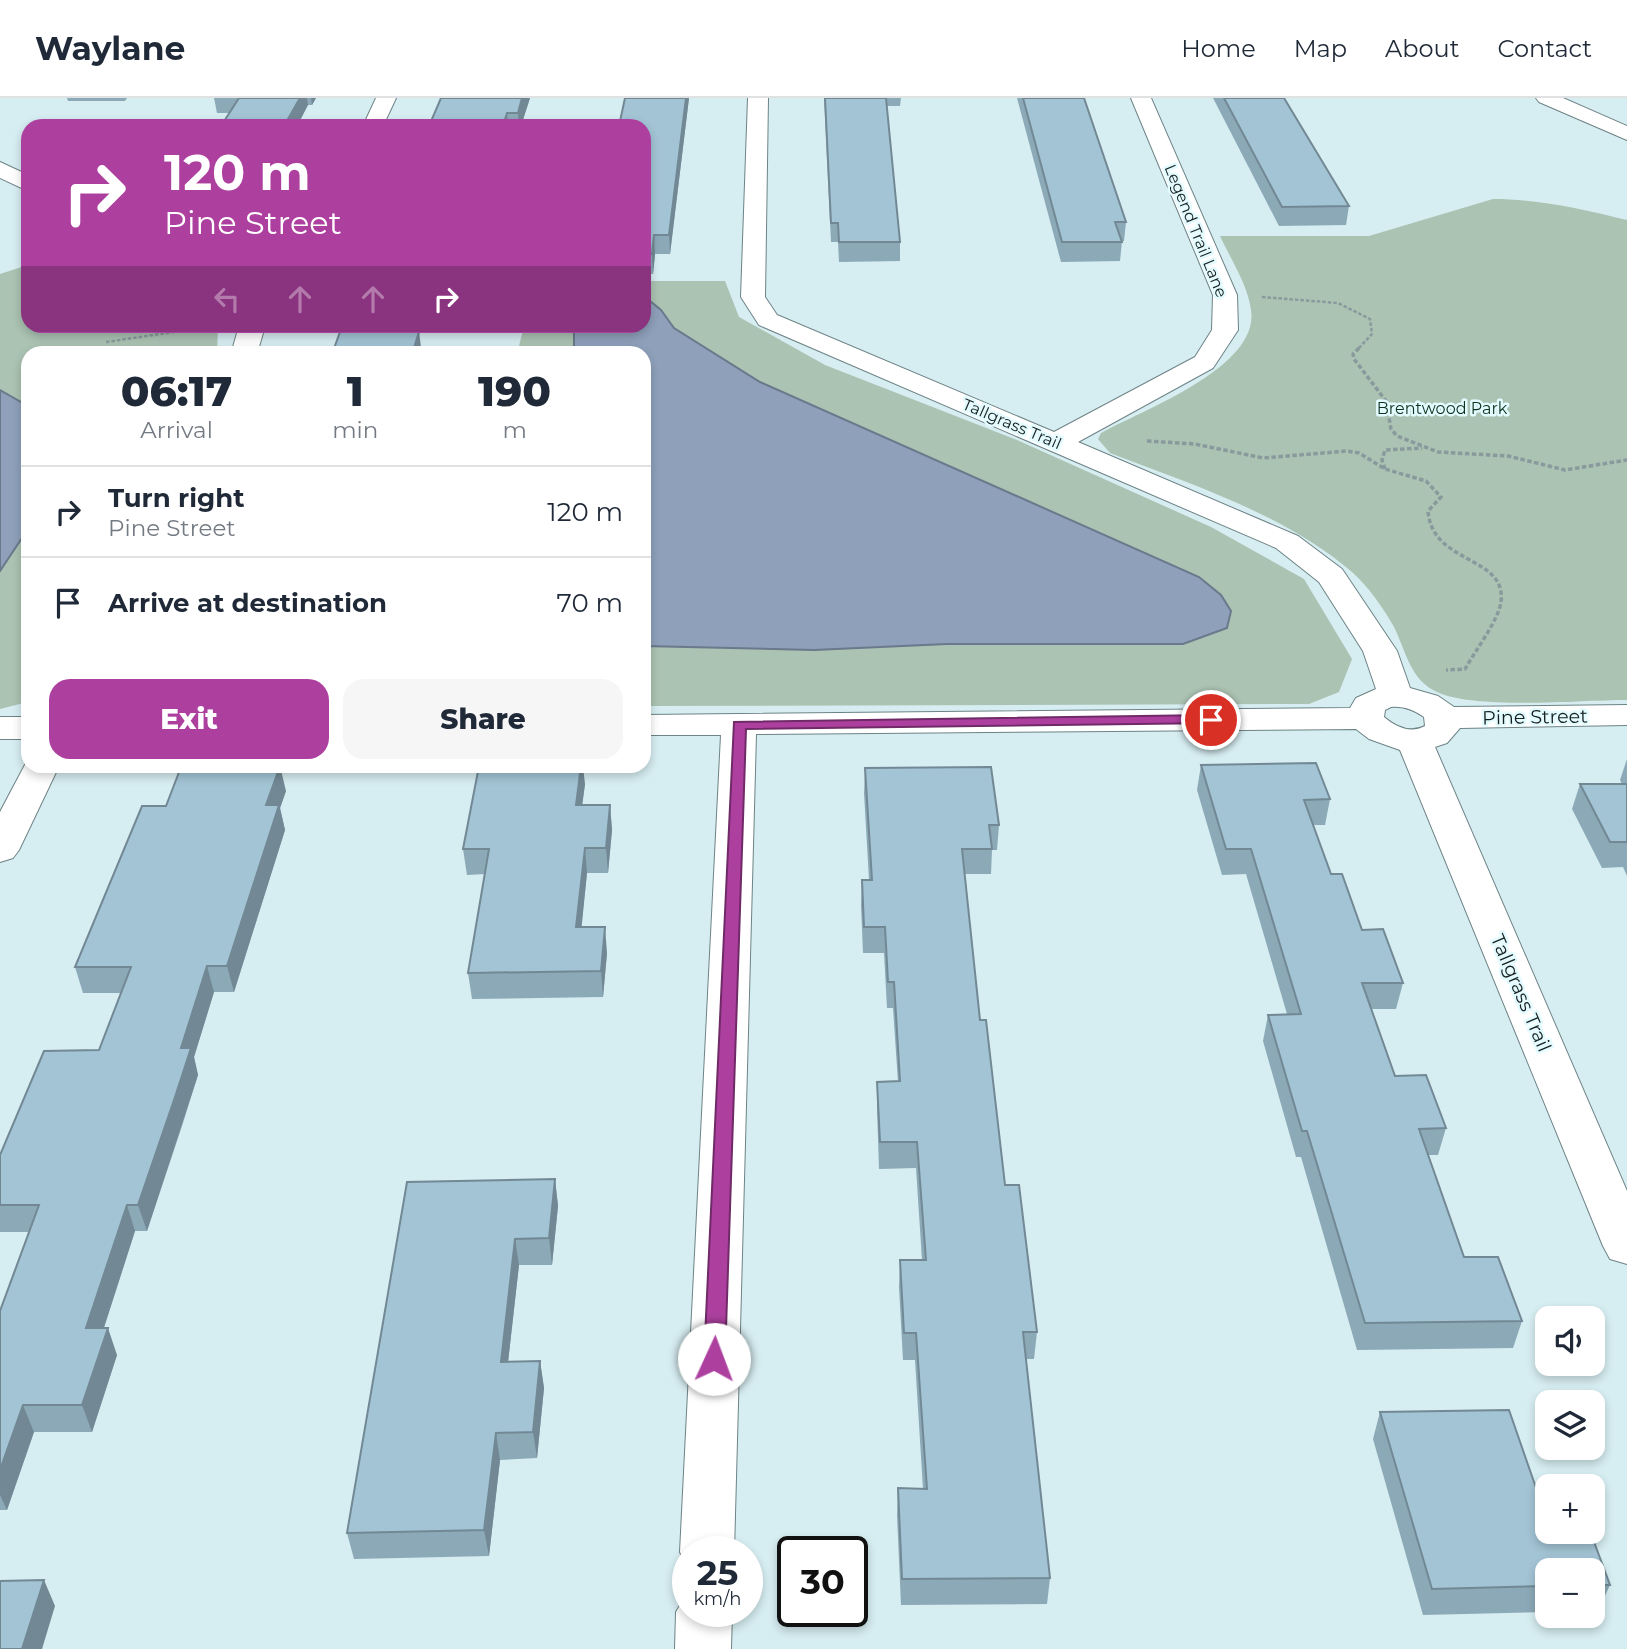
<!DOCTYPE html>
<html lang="en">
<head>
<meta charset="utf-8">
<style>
  body { margin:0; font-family:Montserrat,sans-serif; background:#f6f6f7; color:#1f2937; height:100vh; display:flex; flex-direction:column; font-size:26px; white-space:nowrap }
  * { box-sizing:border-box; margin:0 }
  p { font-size:23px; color:#747a83 }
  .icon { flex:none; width:38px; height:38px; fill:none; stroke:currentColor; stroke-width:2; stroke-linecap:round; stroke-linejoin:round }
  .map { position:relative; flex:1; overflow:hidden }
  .details { position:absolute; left:21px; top:248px; width:630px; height:427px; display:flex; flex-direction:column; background:#fff; border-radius:21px; box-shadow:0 4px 10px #0003 }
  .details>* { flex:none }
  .banner { position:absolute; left:21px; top:21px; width:630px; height:214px; border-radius:21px; box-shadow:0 4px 10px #0003; background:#ad409f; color:#fff; overflow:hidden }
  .fabs { position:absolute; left:1535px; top:1208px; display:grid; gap:14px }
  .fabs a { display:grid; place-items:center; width:70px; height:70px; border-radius:14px; background:#fff; box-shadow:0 4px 10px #0003; font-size:35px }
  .speed { position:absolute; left:672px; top:1438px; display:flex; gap:14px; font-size:35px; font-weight:700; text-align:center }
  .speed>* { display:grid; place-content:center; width:91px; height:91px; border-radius:50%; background:#fff; box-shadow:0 4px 10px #0003; line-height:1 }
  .speed small { font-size:18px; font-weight:400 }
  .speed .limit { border:4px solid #111; border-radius:10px; background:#fff; color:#111 }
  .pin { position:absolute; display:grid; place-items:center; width:60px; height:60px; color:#fff; margin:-30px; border:4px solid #fff; border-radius:50%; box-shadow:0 2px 7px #0007 }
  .me { position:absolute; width:77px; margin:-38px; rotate:2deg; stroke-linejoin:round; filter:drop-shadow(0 0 5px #0008) }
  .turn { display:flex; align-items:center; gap:24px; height:147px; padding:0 28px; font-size:32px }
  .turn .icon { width:91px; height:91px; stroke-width:2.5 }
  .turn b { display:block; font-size:49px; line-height:60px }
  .lanes { display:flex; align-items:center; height:66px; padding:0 28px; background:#0003; justify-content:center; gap:35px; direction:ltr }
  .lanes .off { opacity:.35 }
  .eta { display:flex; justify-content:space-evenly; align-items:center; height:119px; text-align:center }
  .eta b { font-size:42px; font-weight:800; line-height:49px }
  .cta { display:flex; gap:14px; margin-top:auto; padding:14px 28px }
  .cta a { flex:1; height:80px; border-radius:21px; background:#ad409f; color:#fff; font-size:28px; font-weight:800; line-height:80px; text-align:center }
  .cta a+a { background:#f6f6f7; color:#1f2937 }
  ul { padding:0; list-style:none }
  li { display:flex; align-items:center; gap:21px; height:91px; padding:0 28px; border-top:2px solid #e0e1e3 }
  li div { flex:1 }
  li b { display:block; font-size:26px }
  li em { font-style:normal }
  header { display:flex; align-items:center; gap:42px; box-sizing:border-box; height:98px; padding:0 35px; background:#fff; border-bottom:2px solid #e0e1e3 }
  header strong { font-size:33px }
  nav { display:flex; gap:38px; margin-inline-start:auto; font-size:24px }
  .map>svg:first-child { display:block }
</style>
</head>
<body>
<header>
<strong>Waylane</strong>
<nav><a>Home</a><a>Map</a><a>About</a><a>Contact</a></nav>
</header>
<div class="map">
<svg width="1627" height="1551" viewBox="0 0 1627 1551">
  <rect width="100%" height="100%" fill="#d6edf1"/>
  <!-- green -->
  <path fill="#abc3b3" d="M1493,101C1539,101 1582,111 1627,122V602C1580,602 1476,612 1437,594C1410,582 1406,553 1394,529C1384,511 1368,488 1352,474C1284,416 1193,387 1110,355L1098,341L1101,335C1143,312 1260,269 1251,212C1248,187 1230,160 1220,138H1369Z
    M28,167V228H218L217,255L28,256V604L0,611V176Z
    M644,183H725L739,219L825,267L1017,342L1211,429L1304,481L1352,561L1339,594L1309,606L644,608V548L814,552L947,546L1221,497L1199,479L760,284L674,230L661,212L644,198Z
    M524,228H574V255L517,256Z"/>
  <!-- water -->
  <path fill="#8ea0ba" stroke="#6a798b" stroke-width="2" d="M644,198L661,212L674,230L760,284L1199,479L1221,497L1231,513L1227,530L1183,546H947L814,552L644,548V256L574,255V228H644Z
    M0,292L28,308V431L0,473Z"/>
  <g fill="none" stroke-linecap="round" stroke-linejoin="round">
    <!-- minor casing -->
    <g stroke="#6d8386" stroke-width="2">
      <path id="minor" d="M376,0H396L383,28H363Z
        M748,0H768L765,199L777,217L1054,334L1195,259L1212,232L1213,197L1131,0H1151L1237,197L1238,232L1213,270L1078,344L1298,438L1342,471L1397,553L1410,590L1438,598L1454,609L1627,607V627L1460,630L1447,645L1435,649L1627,1093V1166L1610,1161L1603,1148L1400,652L1369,641L1356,631L756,636L734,1454H688V1471L680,1454L721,637H644V617L1350,610L1356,600L1376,591L1363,553L1319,484L1276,450L759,227L741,199ZM1391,609C1404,608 1414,612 1424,619L1425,628C1410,636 1396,629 1384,619L1385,612Z
        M1536,0H1563L1627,28V42L1539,4Z
        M0,64L28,77V93L0,80Z
        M236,228H260L263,235L257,256H231L237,235Z
        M0,619H28V641H0Z
        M28,661V668H59L19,752L13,760L0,764V714Z
        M688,1494V1514H732L731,1551H675L676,1514Z"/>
    </g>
    <!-- path-far1 -->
    <path stroke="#899a9d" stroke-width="2.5" stroke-dasharray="3.5 2" stroke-linecap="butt" d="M1262,199L1338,205L1370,221L1372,236L1357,252
      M106,244L194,231"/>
    <!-- path -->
    <path stroke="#899a9d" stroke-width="3.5" stroke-dasharray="4.5 2.5" stroke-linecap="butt" d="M1359,250L1353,256L1354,261L1386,303L1391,331L1397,338L1438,354L1508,358L1565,372L1627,362
      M1147,343L1195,346L1263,360L1347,353L1359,355L1385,371L1426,383L1441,399L1428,413C1432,467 1507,457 1501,504C1499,521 1474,555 1465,571L1446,572
      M1385,371L1382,362L1385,352L1422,350"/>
    <!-- minor -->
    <use href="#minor" fill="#fff" fill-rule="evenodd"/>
  </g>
  <!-- wall -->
  <path fill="#8ca9b7" d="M67,0H127L125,3H68Z
    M214,0H316L312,7H308L297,28H221L229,15H217Z
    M530,0L521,28H429Z
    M689,0L670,156H655L653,176H644V28Z
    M824,0H901L900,8H887L900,144V163L839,164L838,144H831Z
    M1017,0H1084L1126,124L1124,143H1122L1120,163L1061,164Z
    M1213,0H1284L1349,108L1346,127L1279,128Z
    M1627,661V778L1623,769L1602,770L1572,711L1580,686H1622L1620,682Z
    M1201,667L1330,701L1325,727H1313L1331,776L1362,832L1403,885L1396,911H1371L1395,978L1446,1030L1438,1057H1428L1464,1159L1522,1223L1513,1250L1357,1252L1301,1059H1296L1263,943L1268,917L1287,916L1246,776L1222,777L1197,692Z
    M865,670L999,727L997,752H992L991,776H965L980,922L1005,1087L1037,1234L1034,1261H1026L1050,1480L1047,1506L901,1507L897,1417L898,1390L923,1391L915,1262H903L899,1189L900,1162H922L916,1070L879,1071L877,1010V984H898L893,910H887L884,855H863L861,807L862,782H869L864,695Z
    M585,686L582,707H610L612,732L608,775H587L581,829L607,855L603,899L472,901L468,875L485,776L467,777L463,751Z
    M286,693L280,710L285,732L234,894H214L194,959L198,977L182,1028L147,1133H135L104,1230L117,1257L92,1334H34L7,1412H0V1213L29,1134H0V1057L99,952L121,895H83L75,869L166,708Z
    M555,1081L558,1108L552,1167H519L508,1264L540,1263L544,1290L537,1360L500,1362L489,1458L354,1461L347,1435L407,1084Z
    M1380,1314L1542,1407L1610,1487L1598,1513H1592V1472H1547V1514L1423,1517L1373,1341Z"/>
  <!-- shaded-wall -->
  <path fill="#728995" d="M300,0H307L308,7L297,28H284Z
    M311,0H316L312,7Z
    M522,0H530L521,28H519L518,15Z
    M686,0H689L670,156L669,137Z
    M507,15L508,28H503Z
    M654,137L655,156L653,176L652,156Z
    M419,234L422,256H412Z
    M280,668L286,693L280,710L285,732L234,894L227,868L266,707Z
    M581,668H583L585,686L579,732L576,707Z
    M610,707L612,732L608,775L606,750Z
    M585,750L587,775L579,855L576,829Z
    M605,829L607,855L603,899L601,873Z
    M207,868L214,894L194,959L198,977L147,1133L138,1107L181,950Z
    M555,1081L558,1108L552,1167L549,1140Z
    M127,1107L135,1133L95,1257L86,1230Z
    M515,1141L519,1167L505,1291L501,1264Z
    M108,1230L117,1257L92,1334L82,1307Z
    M540,1263L544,1290L537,1360L533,1334Z
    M23,1307L34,1334L7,1412L0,1397V1372Z
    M496,1335L500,1362L489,1458L484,1432Z
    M44,1482L55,1508L42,1551H22Z"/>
  <!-- building -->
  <path fill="#a3c4d5" stroke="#728995" stroke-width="2" d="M239,0H300L284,28H221Z
    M441,0H522L518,15H507L503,28H429Z
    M625,0H686L669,137H654L652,156H644V28H619Z
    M825,0H886L900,144H839L838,125H831Z
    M1023,0H1084L1126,124H1115L1122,144H1062Z
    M1224,0H1284L1349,108L1282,109Z
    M340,234H419L412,256H332Z
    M1316,665L1330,701L1304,702L1331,776H1342L1362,832L1383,831L1403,885H1362L1395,978L1426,977L1446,1030L1419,1031L1464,1159H1498L1522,1223L1365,1225L1307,1033H1302L1268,917L1301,916L1251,751H1226L1201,667Z
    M280,668L266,707H279L227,868H207L181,950H191L174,1002L138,1107H127L86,1230H108L82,1307H23L0,1372V1213L39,1107H0V1057L44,953L99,952L131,869H75L142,708H166L181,669Z
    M479,668H581L576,707H610L606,750H585L576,829H605L601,873L468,875L489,751H463Z
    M991,669L999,727H989L992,751H962L980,922H986L1005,1087H1019L1037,1234H1023L1050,1480L902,1481L898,1390L927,1391L916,1235H904L900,1162H926L917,1044H880L877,984L900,983L894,884H888L885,829H864L862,782H872L865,670Z
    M1580,686H1627V744H1610Z
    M555,1081L549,1140L515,1141L501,1264L540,1263L533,1334L496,1335L484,1432L347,1435L407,1084Z
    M1509,1312L1542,1407H1547V1433H1590L1610,1487H1592V1472H1547V1488L1432,1491L1380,1314Z
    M44,1482L22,1551H0V1483Z"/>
  <!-- route -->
  <path fill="#ad409f" stroke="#702a67" stroke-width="2" d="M1211,617L1216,619V625L746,631L725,1261L721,1267L714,1270L707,1267L704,1261L734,624Z"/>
  <g text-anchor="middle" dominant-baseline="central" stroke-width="5" stroke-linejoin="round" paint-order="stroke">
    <!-- far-street labels -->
    <g font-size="16" fill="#151d1e" stroke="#e3fbfe">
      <text transform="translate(1196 133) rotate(68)">Legend Trail Lane</text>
      <text transform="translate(1012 326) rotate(23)">Tallgrass Trail</text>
    </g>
    <!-- far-park labels -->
    <g font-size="16" fill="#0d341f" stroke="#e3fbfe">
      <text x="1442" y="310">Brentwood Park</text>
    </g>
    <!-- street labels -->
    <g font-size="19" fill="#151d1e" stroke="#e3fbfe">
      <text transform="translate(1535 619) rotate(-1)">Pine Street</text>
      <text transform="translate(1521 895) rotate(67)">Tallgrass Trail</text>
    </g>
  </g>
</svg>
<div class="fabs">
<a><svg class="icon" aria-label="sound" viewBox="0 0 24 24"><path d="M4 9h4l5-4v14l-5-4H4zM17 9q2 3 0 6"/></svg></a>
<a><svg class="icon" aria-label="layers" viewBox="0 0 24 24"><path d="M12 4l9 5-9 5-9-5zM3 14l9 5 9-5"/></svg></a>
<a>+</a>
<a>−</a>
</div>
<div class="speed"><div>25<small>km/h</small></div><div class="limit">30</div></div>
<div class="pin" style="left:1211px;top:622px;background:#d93025"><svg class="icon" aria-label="arrive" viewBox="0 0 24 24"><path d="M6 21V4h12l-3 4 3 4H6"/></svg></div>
<svg class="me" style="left:714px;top:1261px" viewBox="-20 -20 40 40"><circle r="19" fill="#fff"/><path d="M0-13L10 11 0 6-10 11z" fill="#ad409f"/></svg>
<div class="banner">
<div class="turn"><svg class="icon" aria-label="right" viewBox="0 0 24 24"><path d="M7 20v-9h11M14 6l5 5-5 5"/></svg><div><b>120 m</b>Pine Street</div></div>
<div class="lanes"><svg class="icon off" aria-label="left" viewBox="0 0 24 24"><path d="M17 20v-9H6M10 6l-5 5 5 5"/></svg><svg class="icon off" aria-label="ahead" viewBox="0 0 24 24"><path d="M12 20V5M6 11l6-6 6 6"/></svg><svg class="icon off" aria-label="ahead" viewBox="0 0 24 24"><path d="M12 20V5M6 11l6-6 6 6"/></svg><svg class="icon" aria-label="right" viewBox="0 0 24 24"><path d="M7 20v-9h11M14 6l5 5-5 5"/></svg></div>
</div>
<section class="details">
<div class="eta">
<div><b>06:17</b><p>Arrival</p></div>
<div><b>1</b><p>min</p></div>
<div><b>190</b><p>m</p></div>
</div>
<ul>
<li><svg class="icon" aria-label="right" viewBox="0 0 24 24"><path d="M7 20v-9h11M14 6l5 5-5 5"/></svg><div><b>Turn right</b><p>Pine Street</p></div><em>120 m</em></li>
<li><svg class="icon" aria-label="arrive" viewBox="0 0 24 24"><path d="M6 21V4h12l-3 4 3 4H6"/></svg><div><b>Arrive at destination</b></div><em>70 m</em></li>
</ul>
<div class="cta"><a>Exit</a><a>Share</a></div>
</section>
</div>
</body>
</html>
